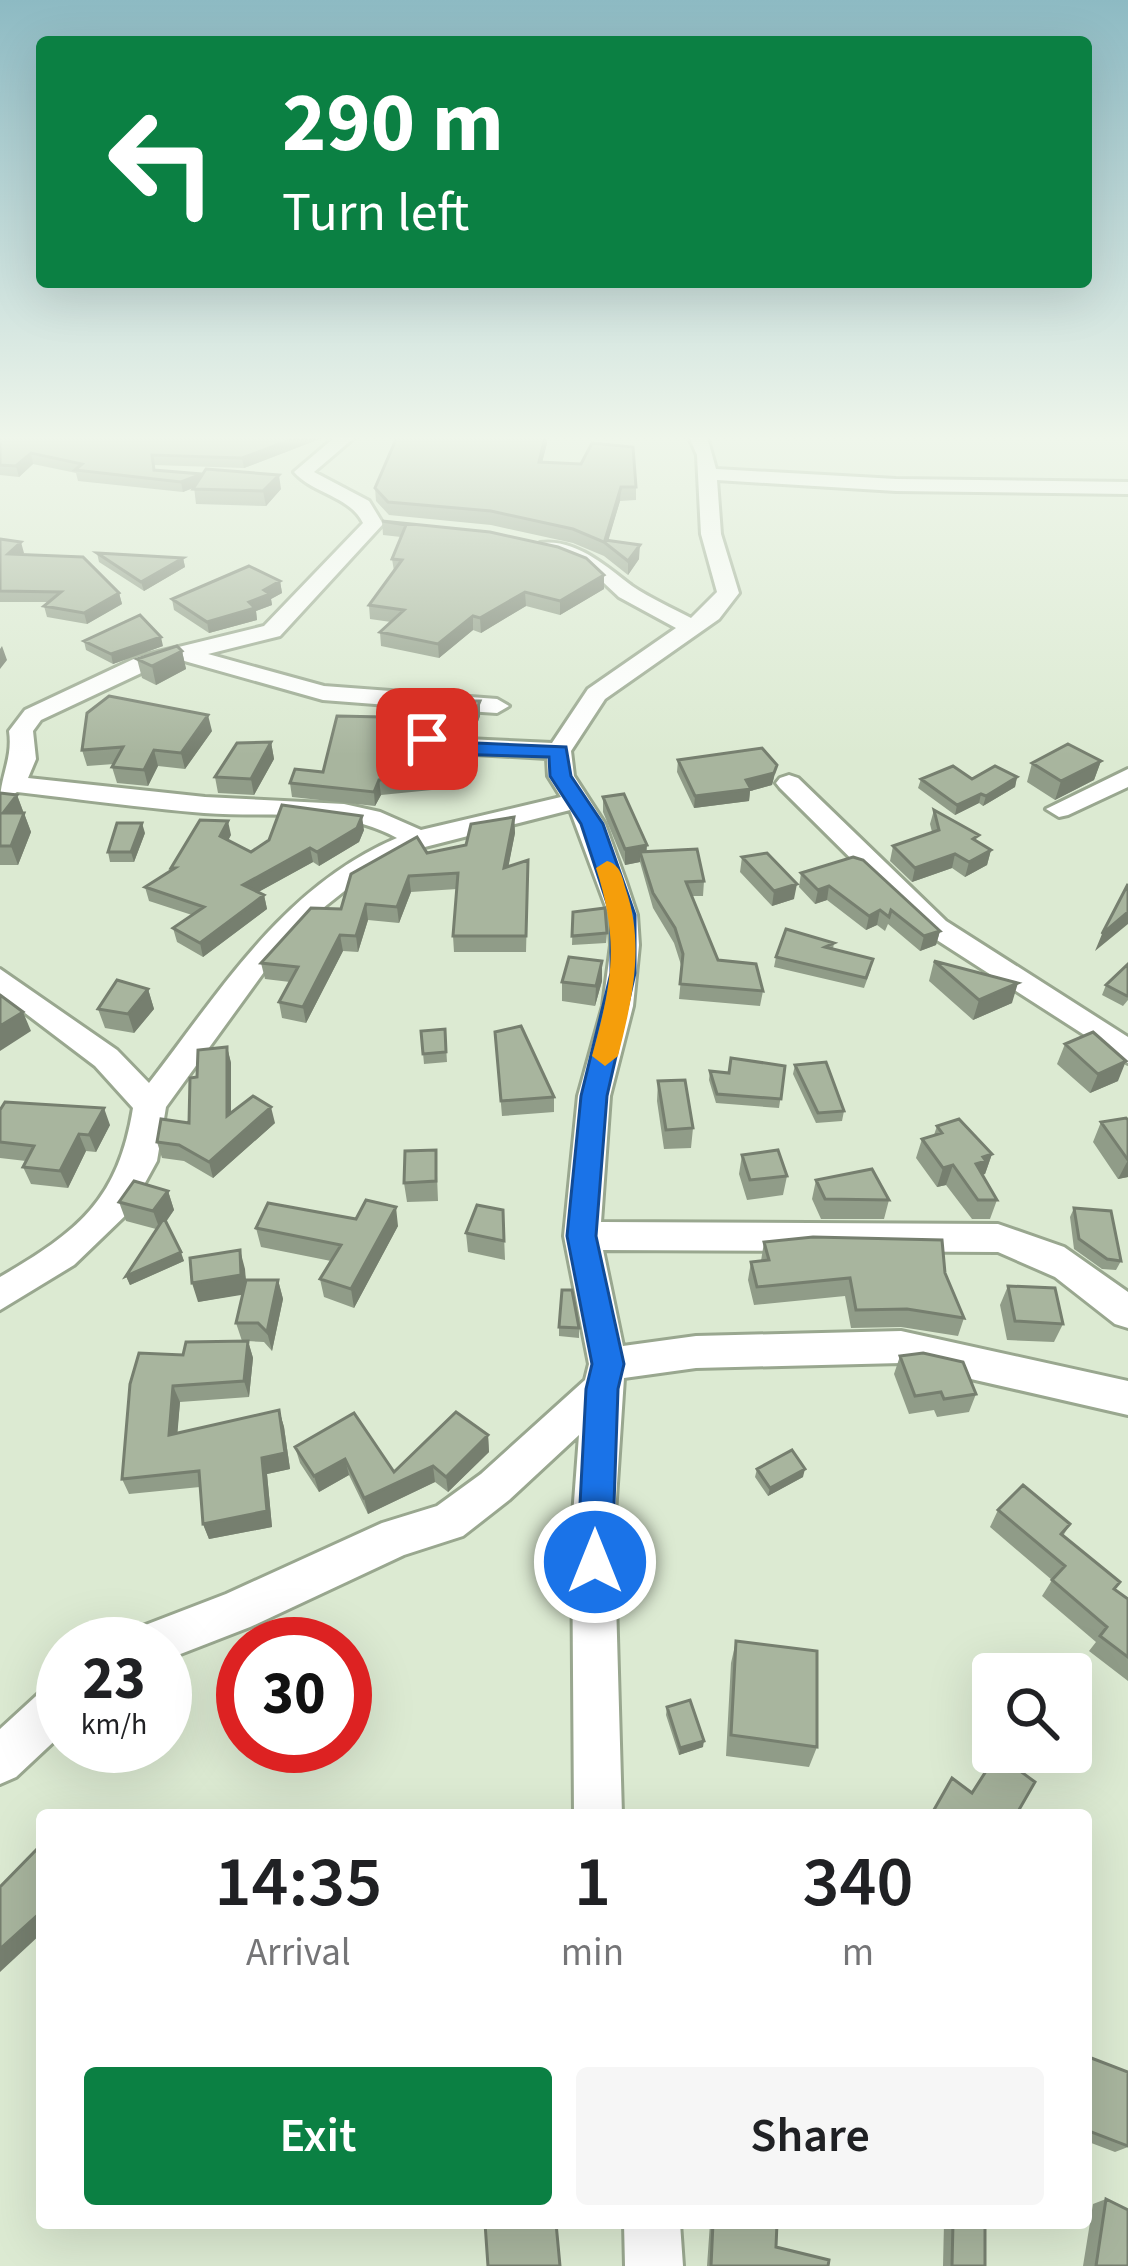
<!DOCTYPE html>
<html lang="en">
<head>
<meta charset="utf-8">
<style>
  body { margin:0; font-family:"Source Sans 3",sans-serif; background:#f6f6f6; color:#202124; height:100vh; display:flex; flex-direction:column; font-size:45px; white-space:nowrap }
  * { box-sizing:border-box; margin:0 }
  p { font-size:39px; color:#757577 }
  .icon { flex:none; width:66px; height:66px; fill:none; stroke:currentColor; stroke-width:2; stroke-linecap:round; stroke-linejoin:round }
  .map { position:relative; flex:1; overflow:hidden }
  .details { position:absolute; left:36px; top:1809px; width:1056px; height:420px; display:flex; flex-direction:column; background:#fff; border-radius:12px; box-shadow:0 12px 48px #0002 }
  .details>* { flex:none }
  .top-card { position:absolute; left:36px; top:36px; width:1056px; height:252px; border-radius:12px; box-shadow:0 12px 48px #0002; background:#0b8043; color:#fff; overflow:hidden }
  .fabs { position:absolute; left:972px; top:1653px; display:grid; gap:24px }
  .fabs a { display:grid; place-items:center; width:120px; height:120px; border-radius:12px; background:#fff; box-shadow:0 12px 48px #0002; font-size:60px }
  .speed { position:absolute; left:36px; top:1617px; display:flex; gap:24px; font-size:60px; font-weight:700; text-align:center }
  .speed>* { display:grid; place-content:center; width:156px; height:156px; border-radius:50%; background:#fff; box-shadow:0 12px 48px #0002; line-height:1 }
  .speed small { font-size:30px; font-weight:400 }
  .speed .limit { border:18px solid #d22; background:#fff; color:#111 }
  .pin { position:absolute; display:grid; place-items:center; width:102px; height:102px; color:#fff; margin:-51px; border-radius:24px; box-shadow:0 6px 18px #0006 }
  .me { position:absolute; width:132px; margin:-66px; rotate:0deg; stroke-linejoin:round; filter:drop-shadow(0 0 9px #0008) }
  .turn { display:flex; align-items:center; gap:42px; height:252px; padding:0 48px; font-size:54px }
  .turn .icon { width:156px; height:156px; stroke-width:2.5 }
  .turn b { display:block; font-size:84px; line-height:102px }
  .eta { display:flex; justify-content:space-evenly; align-items:center; height:204px; text-align:center }
  .eta b { font-size:72px; font-weight:600; line-height:84px }
  .cta { display:flex; gap:24px; margin-top:auto; padding:24px 48px }
  .cta a { flex:1; height:138px; border-radius:12px; background:#0b8043; color:#fff; font-size:48px; font-weight:600; line-height:138px; text-align:center }
  .cta a+a { background:#f6f6f6; color:#202124 }
  .map>svg:first-child { display:block }
</style>
</head>
<body>
<div class="map">
<svg width="1128" height="2266" viewBox="0 0 1128 2266">
  <rect width="100%" height="100%" fill="#dcead2"/>
  <g fill="none" stroke-linecap="round" stroke-linejoin="round">
    <!-- street casing -->
    <g stroke="#99a78f" stroke-width="6">
      <path id="street" d="M335,437H355L314,472L369,501L383,524L280,636L208,654L324,686L497,699L509,706L497,713L437,709L433,724L444,738L552,743L588,689L676,628L619,597L588,568L540,551V543C575,538 606,566 632,586C650,598 672,608 691,618L717,592L701,534L697,455L689,437H707L716,469L896,479L1128,482V494L896,491L717,480L721,534L739,593L719,619L605,699L571,751L574,776L605,824L626,882L637,915L639,945L633,1006L610,1096L601,1222L998,1224L1064,1247L1128,1292V1328L1115,1324L1055,1277L998,1252L603,1250L623,1346L696,1336L901,1331L1128,1381V1415L901,1363L696,1368L624,1378L614,1529L622,1815H574L572,1529L579,1435L509,1500L463,1536L404,1555L250,1627L165,1660V1644H129L135,1629L226,1594L382,1523L437,1506L481,1474L585,1380L589,1364L564,1236L578,1096L603,1006L611,945L609,915L570,810L417,849L357,881L323,908L264,972L166,1107L157,1161L129,1212L74,1265L0,1310V1277C79,1231 118,1200 133,1108L95,1066L0,994V969L117,1050L149,1083C221,990 284,886 397,838C340,806 267,818 204,813C142,808 79,799 17,792L0,803C0,776 13,759 9,731L25,710L138,657L264,626L363,523C350,496 313,494 294,472ZM181,660L323,700L414,707L409,724L418,744L439,752L547,758L548,776L561,797L421,830L380,812L344,804L205,797L28,778L36,759L33,731L41,720L154,667Z
        M1128,769V787L1068,815L1059,817L1046,809Z
        M789,775L798,778L946,921L1128,1037V1063L926,933L780,788L776,783L780,778Z
        M63,1679V1733L16,1777L0,1784V1729L47,1686Z
        M624,2223H680L683,2266H625Z"/>
    </g>
    <!-- street -->
    <use href="#street" fill="#fff" fill-rule="evenodd"/>
  </g>
  <!-- wall -->
  <path fill="#909c88" d="M0,437H325L244,468L154,465L155,470L281,489L266,506L196,504L194,487L183,492L78,481L76,473L33,464L19,477L0,475Z
    M547,443L542,462L636,487V500L620,501L608,540L639,559L628,575L604,556L573,543L491,525L389,515L376,501L375,488Z
    M382,521L490,532L604,589L560,615L526,606L481,633L473,630L439,658L381,646L380,632L391,622L370,619L369,605L394,571L392,559L401,537L383,535Z
    M0,539L24,553L22,554L119,593L122,604L87,624L47,617L44,606L48,602H0Z
    M97,553L183,558L185,567L144,591L99,562Z
    M280,581L282,593L271,599L272,605L256,611L257,620L209,633L174,610L172,599Z
    M84,641L163,646L113,664L86,650Z
    M182,651L186,669L156,685L142,678L137,659Z
    M440,712L480,716L473,735L446,734L441,727Z
    M212,731L185,769L158,766L148,786L117,783L112,767L114,764L87,766L82,750Z
    M271,742L274,759L254,795L218,793L215,777Z
    M463,744L464,758L452,788L381,795L375,806L292,797L290,783L323,772L386,745L433,750Z
    M678,760L777,765L772,785L750,791L749,801L694,808L677,772Z
    M1101,761L1094,780L1055,800L1027,782L1032,763Z
    M1017,777L1015,787L983,806L979,803L955,815L918,788L921,779H972Z
    M0,793L17,795L31,832L18,865H0Z
    M603,797L646,851L704,881L703,896H692L718,960L763,991L760,1006L679,999L682,968L674,943L653,908L640,862L625,865L603,812Z
    M934,810L991,850L987,865L965,877L952,868L912,882L890,861L893,846L932,832L930,824Z
    M514,817L515,833L508,867L528,876L526,952H454L453,936L457,889L411,892L399,923L368,920L358,952L343,951L306,1023L282,1018L279,1002L290,982L265,979L261,963L427,853L466,845Z
    M364,830L359,842L319,866L313,862L258,892L264,895L267,909L203,957L177,942L173,928L192,915L149,901L145,887L172,870L171,868L231,835L228,840L251,852Z
    M145,833L134,862H110L108,852Z
    M742,857L794,899L772,906L740,872Z
    M801,873L940,931L936,945L920,951L888,924L885,931L877,925L866,930L827,900L815,904L799,887Z
    M573,912L607,933L606,943L572,945Z
    M834,943L833,949L871,969L864,988L774,967L776,957Z
    M934,961L1012,1003L973,1020L929,981Z
    M1128,964V1000L1123,1006L1102,995L1106,985Z
    M602,981L595,1006L562,1001V982Z
    M148,989L154,1009L134,1033L105,1028L98,1009Z
    M445,1029L447,1062L424,1064L421,1031Z
    M495,1032L554,1097V1112L502,1116Z
    M1065,1044L1118,1081L1090,1093L1057,1064Z
    M227,1047L231,1063V1113L275,1123L213,1178L184,1161L162,1158L157,1142L189,1123L197,1077Z
    M795,1065L844,1111L842,1121L816,1123L793,1074Z
    M785,1066L779,1108L716,1103L709,1080L710,1071L729,1073Z
    M658,1081L693,1128L691,1148L664,1149L657,1101Z
    M0,1110L110,1125L96,1152L86,1151L68,1188L31,1184L23,1167L26,1161L0,1158Z
    M1126,1118L1128,1177L1118,1179L1093,1142L1101,1122Z
    M937,1126L992,1154L985,1174L982,1175L997,1200L990,1219H972L946,1185L937,1187L916,1158L922,1139L934,1135Z
    M436,1150L438,1201L407,1202L404,1183Z
    M742,1155L787,1176L783,1195L747,1200L739,1174Z
    M816,1180L889,1200L884,1219H821L812,1199Z
    M168,1191L174,1210L166,1222L184,1261L130,1285L126,1276L156,1229L126,1221L119,1202Z
    M1074,1208L1121,1261L1116,1270L1102,1269L1074,1249L1070,1217Z
    M503,1210L505,1260L468,1252L466,1233Z
    M356,1219L398,1226L354,1308L324,1297L320,1279L331,1261L261,1247L256,1228Z
    M764,1242L945,1273L964,1318L958,1336L901,1327L851,1328L845,1296L754,1305L748,1280L751,1262L761,1261Z
    M240,1250L246,1280H278L283,1299L272,1351L264,1342L248,1341L253,1358L249,1397L180,1402L177,1433L279,1410L284,1427L290,1469L267,1474L272,1527L209,1539L203,1524L200,1487L129,1494L122,1479L183,1355L242,1341L236,1323L242,1294L198,1302Z
    M1008,1286L1063,1324L1054,1342L1007,1340L1000,1305Z
    M559,1327L579,1328V1338L559,1336Z
    M900,1356L976,1394L969,1412L937,1417L934,1410L909,1414L894,1374Z
    M488,1435L489,1452L448,1492L435,1482L368,1514L349,1475L319,1492L300,1463L295,1447L394,1472Z
    M757,1469L803,1477L768,1496L755,1477Z
    M998,1510L1070,1524L1063,1536L1115,1589L1128,1599V1681L1089,1651L1096,1642L1042,1596L1052,1580L990,1527Z
    M736,1641L817,1747L809,1767L726,1756L731,1663Z
    M667,1707L703,1747L679,1755L666,1715Z
    M1086,2056L1128,2072V2147L1115,2152L1086,2141Z
    M1106,2199L1128,2266H1083L1093,2204Z
    M710,2223H777L776,2247L828,2266H707Z
    M944,2223H985V2266H943Z"/>
  <!-- shaded-wall -->
  <path fill="#767f6f" d="M298,437H325L244,468L242,458Z
    M545,437H547V443L539,475V462Z
    M31,453L33,464L19,477L16,466Z
    M202,474L204,484L183,492L181,482Z
    M279,475L281,489L266,506L263,491Z
    M621,487L620,501L607,545L605,540Z
    M21,542L24,553L11,564L8,554Z
    M640,545L639,559L628,575V561Z
    M183,558L185,567L144,591L141,582Z
    M604,575V589L560,615V601Z
    M280,581L282,593L271,599L272,605L256,611L257,620L209,633L207,622L249,602Z
    M525,592L526,606L481,633L480,618Z
    M119,593L122,604L87,624L84,613Z
    M473,616V630L439,658L438,644Z
    M161,637L163,646L113,664L111,654Z
    M2,646L7,660L0,669V649Z
    M182,651L186,669L156,685L152,666Z
    M480,701V716L473,735L472,720Z
    M208,715L212,731L185,769L181,753Z
    M271,742L274,759L254,795L251,779Z
    M463,744L464,758L452,788L451,773Z
    M154,750L158,766L148,786L144,770Z
    M1101,761L1094,780L1055,800L1061,781Z
    M777,765L772,785L750,791L749,801L694,808L695,796L746,780Z
    M1017,777L1015,787L983,806L986,796Z
    M379,780L381,795L375,806L374,792Z
    M981,794L979,803L955,815L957,805Z
    M17,795L24,814L3,813Z
    M24,813L31,832L18,865L11,846Z
    M362,816L364,830L359,842L319,866L317,852Z
    M514,817L515,833L505,884L504,868Z
    M228,821L231,835L223,850L220,836Z
    M142,823L145,833L134,862L131,852Z
    M647,845L646,861L640,852V862L625,865V849Z
    M310,848L313,862L246,899L243,885Z
    M991,850L987,865L965,877L969,862Z
    M955,854L952,868L912,882L915,868Z
    M409,876L411,892L399,923L397,907Z
    M797,884L794,899L772,906L774,891Z
    M829,886L827,900L815,904L818,890Z
    M264,895L267,909L203,957L200,943Z
    M366,904L368,920L358,952L356,936Z
    M880,910L877,925L866,930L869,916Z
    M1128,912V924L1095,951L1102,934Z
    M940,931L936,945L920,951L924,936Z
    M340,935L343,951L306,1023L303,1007Z
    M602,961V981L595,1006L596,986Z
    M1018,983L1012,1003L973,1020L979,1000Z
    M148,989L154,1009L134,1033L128,1014Z
    M23,1012L31,1031L0,1051V1026Z
    M227,1047L231,1063V1132L227,1116Z
    M1126,1061L1118,1081L1090,1093L1098,1074Z
    M271,1107L275,1123L213,1178L209,1162Z
    M104,1108L110,1125L96,1152L89,1135Z
    M79,1134L86,1151L68,1188L60,1171Z
    M992,1154L985,1174L981,1175L976,1164L983,1157Z
    M1128,1160V1177L1118,1179Z
    M953,1165L946,1185L937,1187L943,1168Z
    M168,1191L174,1210L160,1230L153,1211Z
    M396,1207L398,1226L354,1308L351,1289Z
    M240,1250L245,1269L247,1294L198,1302L192,1283Z
    M181,1252L184,1261L130,1285L126,1276Z
    M278,1280L283,1299L272,1351L267,1332Z
    M248,1341L253,1358L249,1397L244,1381Z
    M173,1386L180,1402L176,1451L169,1435Z
    M279,1410L284,1427L290,1469L267,1474L272,1527L209,1539L203,1524L262,1458Z
    M488,1435L489,1452L448,1492L446,1477Z
    M345,1459L349,1475L319,1492L314,1476Z
    M433,1466L435,1482L368,1514L364,1498Z
    M805,1469L803,1477L768,1496L770,1488Z
    M704,1741L703,1747L679,1755L680,1748Z
    M41,1912L42,1933L0,1972V1949Z"/>
  <!-- building -->
  <path fill="#a8b59e" stroke="#767f6f" stroke-width="3" d="M0,437H298L242,458L152,455L154,470L202,474L181,482L75,470L82,464L31,453L16,466L0,465Z
    M397,437H545L539,462L581,464L592,443L633,447L636,487H621L605,540L640,545L628,561L604,542L573,529L491,511L388,502L375,488Z
    M206,469L279,475L263,491L193,489Z
    M382,521L490,532L558,547L586,558L604,575L560,601L525,592L480,618L473,616L438,644L380,632L404,610L369,605L402,560L392,559L406,525Z
    M0,539L21,542L8,554L83,557L119,593L84,613L44,606L61,592L0,591Z
    M97,553L183,558L141,582Z
    M249,566L280,581L264,590L270,594L249,602L255,608L207,622L172,599Z
    M140,615L161,637L111,654L84,641Z
    M177,646L182,651L152,666L137,659Z
    M109,696L208,715L181,753L154,750L144,770L112,767L123,747L82,750L87,713Z
    M442,701H480L472,720L445,718L440,712Z
    M337,716L383,717L386,745L433,750L435,741L463,744L451,773L379,780L374,792L290,783L295,769L323,772Z
    M271,742L251,779L215,777L237,743Z
    M1068,744L1101,761L1061,781L1032,763Z
    M762,748L777,765L774,773L746,780L751,789L695,796L678,760Z
    M953,766L972,779L995,766L1017,777L986,796L981,794L957,805L921,779Z
    M0,793L17,795L3,813H24L11,846H0Z
    M624,794L647,845L625,849L603,797Z
    M282,805L362,816L357,828L317,852L310,848L243,885L264,895L200,943L173,928L204,907L145,887L175,868H171L200,820L228,821L220,836L251,852L269,840Z
    M934,810L979,835L973,839L991,850L969,862L955,854L915,868L893,846L939,830Z
    M514,817L504,868L528,860L526,936H453L458,873L409,876L397,907L366,904L356,936L340,935L303,1007L279,1002L298,967L261,963L311,908L341,909L351,874L417,837L427,853L466,845L471,824Z
    M117,823H142L131,852H108Z
    M697,849L704,881L686,882L718,960L756,964L763,991L680,984L683,954L675,928L653,893L640,852Z
    M767,853L797,884L774,891L742,857Z
    M853,857L863,860L940,931L924,936L891,910L889,917L880,910L869,916L829,886L818,890L801,873Z
    M1128,884V912L1102,934Z
    M605,908L607,933L572,936L573,912Z
    M786,929L834,943L825,947L873,959L866,978L776,957Z
    M569,957L602,961L596,986L562,982Z
    M934,961L1018,983L979,1000Z
    M1128,964V995L1127,996L1106,985Z
    M117,980L148,989L128,1014L98,1009Z
    M0,995L23,1012L0,1026Z
    M521,1026L554,1097L501,1101L495,1032Z
    M445,1029L446,1052L423,1054L421,1031Z
    M1093,1032L1126,1061L1098,1074L1065,1044Z
    M227,1047V1116L253,1096L271,1107L209,1162L179,1145L157,1142L161,1119L189,1123L190,1078L197,1077L198,1050Z
    M731,1058L785,1066L781,1099L717,1094L710,1071L729,1073Z
    M826,1062L844,1111L818,1113L795,1065Z
    M685,1080L693,1128L666,1130L658,1081Z
    M5,1102L104,1108L89,1135L79,1134L60,1171L23,1167L34,1146L0,1142V1110Z
    M1126,1118L1128,1120V1160L1101,1122Z
    M959,1119L992,1154L983,1157L986,1161L976,1164L997,1200H978L953,1165L943,1168L922,1139L942,1133L937,1126Z
    M436,1150V1181L404,1183L405,1151Z
    M778,1150L787,1176L750,1180L742,1155Z
    M872,1169L889,1200L825,1199L816,1180Z
    M134,1181L168,1191L153,1211L119,1202Z
    M366,1200L396,1207L351,1289L320,1279L341,1245L256,1228L268,1203L356,1219Z
    M477,1205L503,1210L504,1241L466,1233Z
    M1074,1208L1111,1211L1121,1261L1107,1259L1079,1239Z
    M164,1218L181,1252L126,1276Z
    M813,1237L942,1240L945,1273L964,1318L907,1309L856,1310L850,1278L757,1287L751,1262L769,1260L764,1242Z
    M240,1250L241,1275L192,1283L190,1258Z
    M246,1280H278L267,1332L258,1323H236Z
    M1008,1286L1055,1288L1063,1324L1015,1321Z
    M562,1290H572L579,1328L559,1327Z
    M248,1341L244,1381L173,1386L169,1435L279,1410L285,1453L262,1458L267,1511L203,1524L199,1471L122,1479L130,1384L139,1353L183,1355L186,1342Z
    M923,1353L963,1362L976,1394L944,1399L941,1392L915,1396L900,1356Z
    M456,1412L488,1435L446,1477L433,1466L364,1498L345,1459L314,1476L295,1447L354,1413L394,1472Z
    M792,1450L805,1469L770,1488L757,1469Z
    M1023,1485L1070,1524L1061,1534L1120,1582L1114,1589L1128,1599V1657L1100,1636L1107,1627L1052,1580L1065,1566L998,1510Z
    M736,1641L817,1651V1747L731,1735Z
    M690,1700L704,1741L680,1748L667,1707Z
    M997,1754L1035,1782L1016,1815H931L952,1778L972,1793Z
    M42,1844V1913L41,1912L0,1949V1887Z
    M1086,2056L1128,2072V2146L1086,2130Z
    M1106,2199L1128,2210V2266H1096Z
    M485,2223H556L560,2266H488Z
    M713,2223H777L776,2247L829,2260L828,2266H711Z
    M953,2223H985V2266H952Z"/>
  <!-- sky -->
  <linearGradient id="sky" x2="0" y2="1"><stop stop-color="#8dbac3"/><stop offset="0.58" stop-color="#eff6eb"/><stop offset="1" stop-color="#eff6eb" stop-opacity="0"/></linearGradient>
  <rect width="1128" height="755" fill="url(#sky)"/>
  <!-- route -->
  <path fill="#1a73e8" stroke="#114b97" stroke-width="3" d="M427,733L453,742L566,747L571,776L603,824L635,915V973L607,1096L596,1236L624,1364L618,1389L612,1562L607,1573L595,1578L582,1573L577,1562L586,1389L592,1364L567,1236L581,1096L611,973V915L581,824L550,776L549,757L449,754L419,743V734Z"/>
  <!-- slow -->
  <path fill="#f59e0b" d="M607,861C621,865 622,877 626,890C645,945 632,1001 618,1056L605,1066L592,1056C612,983 620,942 596,868Z"/>
</svg>
<div class="fabs">
<a><svg class="icon" aria-label="search" viewBox="0 0 24 24"><circle cx="10" cy="10" r="6"/><path d="M15 15l6 6"/></svg></a>
</div>
<div class="speed"><div>23<small>km/h</small></div><div class="limit">30</div></div>
<div class="pin" style="left:427px;top:739px;background:#d93025"><svg class="icon" aria-label="arrive" viewBox="0 0 24 24"><path d="M6 21V4h12l-3 4 3 4H6"/></svg></div>
<svg class="me" style="left:595px;top:1562px" viewBox="-20 -20 40 40"><circle r="17" fill="#1a73e8" stroke="#fff" stroke-width="3"/><path d="M0-11L8 9 0 5-8 9z" fill="#fff"/></svg>
<div class="top-card">
<div class="turn"><svg class="icon" aria-label="left" viewBox="0 0 24 24"><path d="M17 20v-9H6M10 6l-5 5 5 5"/></svg><div><b>290 m</b>Turn left</div></div>
</div>
<section class="details">
<div class="eta">
<div><b>14:35</b><p>Arrival</p></div>
<div><b>1</b><p>min</p></div>
<div><b>340</b><p>m</p></div>
</div>
<div class="cta"><a>Exit</a><a>Share</a></div>
</section>
</div>
</body>
</html>
